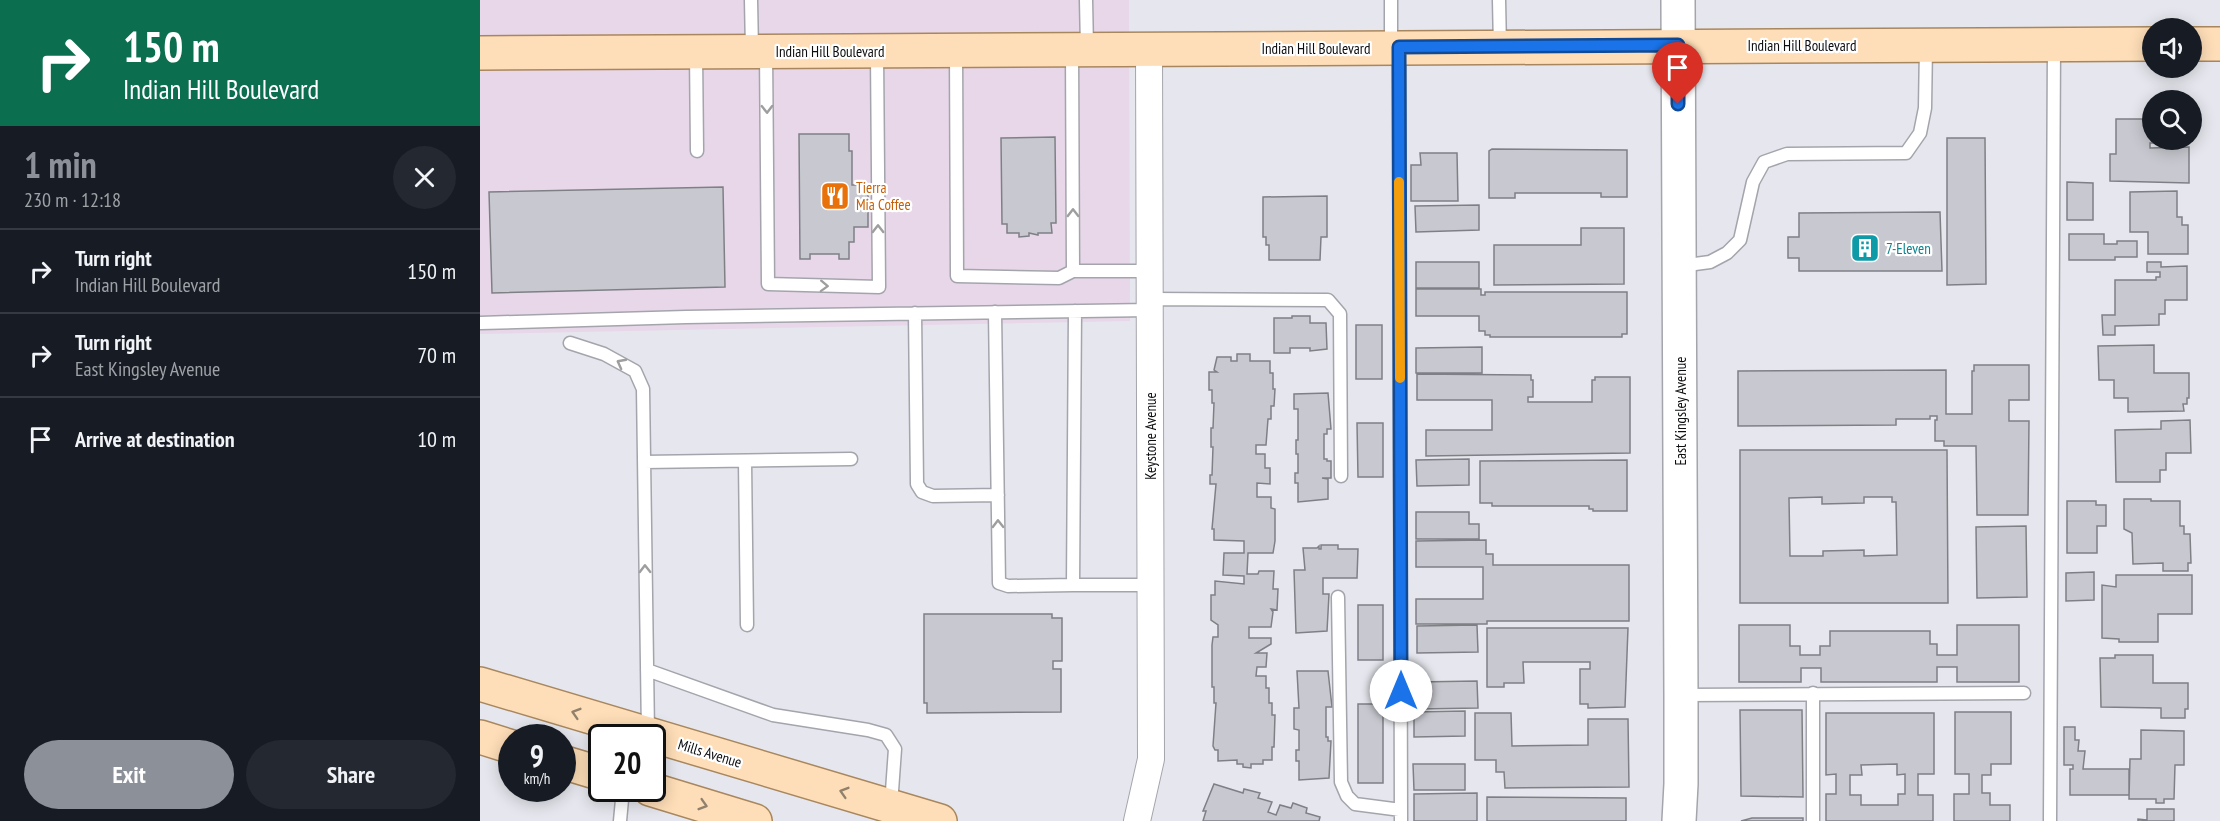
<!DOCTYPE html>
<html lang="en">
<head>
<meta charset="utf-8">
<style>
  body { margin:0; font-family:"PT Sans Narrow",sans-serif; background:#242831; color:#f1f3f6; height:100vh; display:flex; flex-direction:column; font-size:22px; white-space:nowrap }
  * { box-sizing:border-box; margin:0 }
  p { font-size:20px; color:#9ea1a6 }
  .icon { flex:none; width:33px; height:33px; fill:none; stroke:currentColor; stroke-width:2; stroke-linecap:round; stroke-linejoin:round }
  .map { position:relative; flex:1; overflow:hidden }
  .drawer { display:flex; flex-direction:column; background:#171b24; width:480px }
  .drawer>* { flex:none }
  .banner { background:#0b6e4f; color:#fff; overflow:hidden }
  .controls { position:absolute; left:1662px; top:18px; display:grid; gap:12px }
  .controls a { display:grid; place-items:center; width:60px; height:60px; border-radius:50%; background:#171b24; box-shadow:0 3px 15px #0003; font-size:30px }
  .speed { position:absolute; left:18px; top:724px; display:flex; gap:12px; font-size:30px; font-weight:700; text-align:center }
  .speed>* { display:grid; place-content:center; width:78px; height:78px; border-radius:50%; background:#171b24; box-shadow:0 3px 15px #0003; line-height:1 }
  .speed small { font-size:15px; font-weight:400 }
  .speed .limit { border:3px solid #111; border-radius:9px; background:#fff; color:#111 }
  .pin { position:absolute; display:grid; place-items:center; width:51px; height:51px; color:#fff; margin:-62px -26px; border-radius:50% 50% 50% 0; rotate:-45deg; box-shadow:0 0 6px #0007 }
  .pin .icon { rotate:45deg }
  .me { position:absolute; width:66px; margin:-33px; rotate:0deg; stroke-linejoin:round; filter:drop-shadow(0 0 4px #0008) }
  .turn { display:flex; align-items:center; gap:21px; height:126px; padding:0 24px; font-size:27px }
  .turn .icon { width:78px; height:78px; stroke-width:2.5 }
  .turn b { display:block; font-size:42px; line-height:51px }
  .round { display:grid; place-items:center; flex:none; width:63px; height:63px; border-radius:32px; background:#242831 }
  .headline { display:flex; align-items:center; justify-content:space-between; height:102px; padding:0 24px }
  h1 { font-size:36px; font-weight:800; line-height:45px; color:#8c9099 }
  .action { display:flex; gap:12px; margin-top:auto; padding:12px 24px }
  .action a { flex:1; height:69px; border-radius:36px; background:#8c9099; color:#fff; font-size:24px; font-weight:800; line-height:69px; text-align:center }
  .action a+a { background:#242831; color:#f1f3f6 }
  ul { padding:0; list-style:none }
  li { display:flex; align-items:center; gap:18px; height:84px; padding:0 24px; border-top:2px solid #363941 }
  li div { flex:1 }
  li b { display:block; font-size:22px }
  li em { font-style:normal }
  main { display:flex; flex:1; min-height:0 }
  .map>svg:first-child { display:block }
</style>
</head>
<body>
<main>
<section class="drawer">
<div class="banner">
<div class="turn"><svg class="icon" aria-label="right" viewBox="0 0 24 24"><path d="M7 20v-9h11M14 6l5 5-5 5"/></svg><div><b>150 m</b>Indian Hill Boulevard</div></div>
</div>
<div class="headline"><div><h1>1 min</h1><p>230 m · 12:18</p></div><a class="round"><svg class="icon" aria-label="close" viewBox="0 0 24 24"><path d="M6 6l12 12M18 6L6 18"/></svg></a></div>
<ul>
<li><svg class="icon" aria-label="right" viewBox="0 0 24 24"><path d="M7 20v-9h11M14 6l5 5-5 5"/></svg><div><b>Turn right</b><p>Indian Hill Boulevard</p></div><em>150 m</em></li>
<li><svg class="icon" aria-label="right" viewBox="0 0 24 24"><path d="M7 20v-9h11M14 6l5 5-5 5"/></svg><div><b>Turn right</b><p>East Kingsley Avenue</p></div><em>70 m</em></li>
<li><svg class="icon" aria-label="arrive" viewBox="0 0 24 24"><path d="M6 21V4h12l-3 4 3 4H6"/></svg><div><b>Arrive at destination</b></div><em>10 m</em></li>
</ul>
<div class="action"><a>Exit</a><a>Share</a></div>
</section>
<div class="map">
<svg width="1740" height="821" viewBox="0 0 1740 821">
  <rect width="100%" height="100%" fill="#e6e7ee"/>
  <!-- commercial -->
  <path fill="#e8d7e9" d="M0,0H649L650,321L0,334Z"/>
  <!-- building -->
  <path fill="#c8c9d0" stroke="#7f8086" stroke-width="1.5" fill-rule="evenodd" d="M1636,119H1672V140H1674V143H1670V148L1709,147V183L1630,181V154H1636Z
    M319,134H369V151H372V185H388V227H374V242H369V259H359V254H330V259H320Z
    M575,137L576,223H571L572,233H558V235L549,233V236L539,237V233H527V224H522L521,138Z
    M1467,138H1505L1506,284L1467,285Z
    M1012,149L1147,150V197H1121V193H1035V198H1009V151Z
    M940,153H977L978,201H931V165H941Z
    M1587,182L1613,183V220H1587Z
    M243,187L245,287L12,293L9,192Z
    M1697,191V217H1702V225H1708V254H1668V232H1650V192Z
    M847,196V237H841L840,260H789V245H786V237H783V197Z
    M999,205V230L936,232L935,206Z
    M1460,212L1462,271H1319V258H1308V237H1319V213Z
    M1101,228H1144V284L1014,285V245H1101Z
    M1589,234H1624V244H1637V241H1657V257H1635V260H1589Z
    M936,262H999V288H936Z
    M1667,262H1681V267L1707,266V300H1685V314H1679V325L1635,326V335H1623L1622,315H1635V280H1676V277H1680V272H1667Z
    M936,289H1001V295H1005V292H1147V334H1142V337H1010V335H1005V331H999V316H936Z
    M812,316H830V323H846L847,349L830,351V348H810V353H794V318H812Z
    M876,325H902V379H876Z
    M1674,345V373H1709V398H1707V404H1703L1704,411L1648,412V398H1634V380H1619L1618,346Z
    M1002,347V373H936V348Z
    M757,354H770V361H790V373H793V389H795L794,406H791V419H788L786,445H776V454H785V468H790V484L777,483V497H791V508L795,509V541L793,553H768L767,574H778L779,571H794L793,589H798L797,610L791,609L793,612L791,627H769V638H791V644L776,653H787L786,667H777L776,676H786V688H789V703H792V715H795L794,747H792V760H783V764H771V768L763,767V764H757V760L738,761V750H735L733,746L736,703H734V687H732V645L733,637H738V625L731,620V595H735V581L764,584V576L743,575L744,553H764V541L734,540V529H732L736,484H730V475H732L733,447H731V428H733L734,403H732V390H729V372H737L734,370L737,357H751V361H757Z
    M1494,365H1549V400H1529V421H1549L1548,515H1497L1496,446H1464V441H1455V420H1457V416H1450V419H1416V425L1258,426V371L1466,370V414H1492V371H1494Z
    M937,374L1051,375V380H1053V397H1048V402H1112V380H1115V377H1150V453L946,456V430H1012V400H937Z
    M848,393L851,429H847V434H844V459H847V461H851V478H842L848,479V499L818,502V483H815V473H818V454H816V440H818V409H814V394Z
    M1710,420L1711,453H1686V470H1680V482H1636L1635,430L1681,429V421Z
    M877,423H903V477H878Z
    M1260,450H1467L1468,603H1260ZM1342,497V504L1384,503V497H1412V502H1416L1417,555L1384,556V550L1343,551V556H1310L1309,498Z
    M989,459V485L937,486L936,460Z
    M1147,460V511H1113V509H1109V506H1012V503H1000V461Z
    M1644,499H1671V501H1700V526H1704V534H1710L1711,563H1708V571H1683V563L1653,564L1652,533L1644,529Z
    M1587,501H1616V505H1626V526H1617V553H1587Z
    M936,512H989V524H999V539H936Z
    M1546,526L1547,597L1497,598L1496,527Z
    M1006,540V554H1013V565H1149V621H1007V624H936V599H1003V567H936V541Z
    M841,545H858V549H878L877,578H843V594H849L847,631L816,633L814,570H825L823,548H837L839,546V549H841Z
    M1614,572V600L1586,601V573Z
    M1636,575H1712V614H1678V642H1639V639L1622,638V585L1636,587Z
    M878,605H903V660H878Z
    M444,614H572V618H582V661H573V669H581V712L447,713V703H444Z
    M997,625L998,652L937,653V626Z
    M1259,625H1310V646H1320V655H1340V646H1350V631H1450V644H1457V655H1477V625H1539V682H1477V667H1457V682H1341V668H1321V682H1259Z
    M1007,628H1148L1145,707L1108,708V704H1100V669H1110V662H1043L1044,683H1024V687H1007Z
    M1635,655H1673V683H1708V709H1705V718H1681V708L1621,707L1620,658H1635Z
    M817,671H848L852,707H846V737H848V741H851L849,778L819,780V761H816V750H819V730L814,729V708H819Z
    M997,681L998,708L938,709L937,682Z
    M878,704H903V783H878Z
    M1260,710H1322L1323,797L1261,796Z
    M985,711V736L934,737V712Z
    M1475,712H1531V764H1511V775H1502V793H1510V805H1530V821H1474V794H1489V774H1475Z
    M995,713H1031L1032,746L1108,745V719H1148L1149,787L1025,788L1024,772H1016V760H995Z
    M1346,713H1454V774H1438V795H1453V821H1346V794H1356V774L1346,775ZM1417,764V775L1425,774V794H1418V805H1381V795H1370V775H1382L1381,765Z
    M1584,727H1595V740H1599L1598,751H1605L1603,769H1649V795H1590V769H1593V765H1584Z
    M1661,730L1704,731V765H1695L1694,799H1684V803H1676V799H1649L1650,759H1661Z
    M933,764H985V790H934Z
    M734,784L763,793L764,789L780,793L778,798L792,802L788,812L796,815L800,805L811,808L813,803L827,808L826,813L840,817L839,821H723L726,811H723Z
    M997,793V821H934V794Z
    M1007,797L1146,798V821H1007Z
    M1667,809H1694V821H1658V819L1667,820Z
    M1272,818H1323V821H1261Z"/>
  <g fill="none" stroke-linecap="round" stroke-linejoin="round">
    <!-- lane casing -->
    <g stroke="#a4a5ac" stroke-width="15">
      <path id="lane" d="M271,0L272,50
        M606,0L607,48
        M911,0V47
        M1019,0L1020,47
        M919,48L921,821
        M592,50L593,271
        M476,51L477,276L579,278L593,271H669
        M286,52L288,284L399,287L397,54
        M216,53L217,151
        M1200,266L1230,262L1247,253L1260,240L1273,182L1284,162L1307,154L1426,153L1440,133L1445,108L1446,46
        M669,299L848,300L860,314L861,476
        M595,311L593,585H670
        M515,312L519,583L528,586L593,585
        M435,313L437,484L442,492L453,496L518,495
        M0,323L206,317L669,310
        M90,343L124,354L155,371L163,389L168,733
        M265,461L267,625
        M164,462L371,459
        M858,597L861,782L867,796L875,804L921,810
        M167,670L293,715L388,730L406,735L415,749L411,805
        M1204,695L1544,693
        M140,821L143,789
        M1333,821V693
        M1570,821L1574,45"/>
    </g>
    <!-- street casing -->
    <g stroke="#a4a5ac" stroke-width="28">
      <path id="street" d="M657,821L671,759L669,49"/>
    </g>
    <!-- secondary casing -->
    <g stroke="#a4a5ac" stroke-width="36">
      <path id="secondary" d="M1198,0L1201,695V784L1199,821"/>
    </g>
    <!-- primary casing -->
    <g stroke="#a9875e" stroke-width="36">
      <path id="primary" d="M1712,44H1740
        M0,53L1672,44
        M0,684L460,821
        M0,737L32,747
        M82,762L122,774
        M170,789L275,821"/>
    </g>
    <!-- lane -->
    <use href="#lane" stroke="#fff" stroke-width="12"/>
    <!-- street -->
    <use href="#street" stroke="#fff" stroke-width="26"/>
    <!-- secondary -->
    <use href="#secondary" stroke="#fff" stroke-width="33"/>
    <!-- primary -->
    <use href="#primary" stroke="#fedeb8" stroke-width="33"/>
  </g>
  <!-- one-way arrows -->
  <defs><path id="oneway-chevron" d="M-2-3.5L2.5 0L-2 3.5" fill="none" stroke-width="1.6" stroke-linecap="round" stroke-linejoin="round" transform="scale(1.5)"/></defs>
  <g stroke="#9e9e9f">
    <use href="#oneway-chevron" transform="translate(287 109) rotate(89)"/>
    <use href="#oneway-chevron" transform="translate(593 213) rotate(-90)"/>
    <use href="#oneway-chevron" transform="translate(398 229) rotate(-90)"/>
    <use href="#oneway-chevron" transform="translate(344 286) rotate(2)"/>
    <use href="#oneway-chevron" transform="translate(141 363) rotate(-152)"/>
    <use href="#oneway-chevron" transform="translate(518 524) rotate(-91)"/>
    <use href="#oneway-chevron" transform="translate(165 569) rotate(-91)"/>
  </g>
  <g stroke="#91806c">
    <use href="#oneway-chevron" transform="translate(96 713) rotate(-163)"/>
    <use href="#oneway-chevron" transform="translate(364 792) rotate(-163)"/>
    <use href="#oneway-chevron" transform="translate(223 805) rotate(17)"/>
  </g>
  <g fill="none" stroke-linecap="round" stroke-linejoin="round">
    <!-- route casing -->
    <g stroke="#114b97" stroke-width="15">
      <path id="route" d="M921,691L919,47L1198,45V104"/>
    </g>
    <!-- route -->
    <use href="#route" stroke="#1a73e8" stroke-width="10"/>
    <!-- slow -->
    <path stroke="#f59e0b" stroke-width="10" d="M919,182L920,378"/>
  </g>
  <!-- icons -->
  <defs>
    <g id="restaurant-square" transform="scale(1.5)"><rect x="-9" y="-9" width="18" height="18" rx="4" fill="#e8710a" stroke="#fff"/><path d="M-5-6h1v4h1v-4h1v4h1v-4h1v5L-1.5 .5V6h-2V.5L-5-1ZM5-6V6H3V1.5H1.5Q1.5-4 5-6Z" fill="#fff"/></g>
    <g id="building-square" transform="scale(1.5)"><rect x="-9" y="-9" width="18" height="18" rx="4" fill="#0f9aa8" stroke="#fff"/><path d="M-4-6H4V6H1V3H-1V6H-4ZM-2.5-4.3h1.7v1.8h-1.7ZM.8-4.3h1.7v1.8H.8ZM-2.5-1h1.7V.8h-1.7ZM.8-1h1.7V.8H.8Z" fill="#fff"/></g>
  </defs>
  <g fill-rule="evenodd">
    <use href="#restaurant-square" x="355" y="196"/>
    <use href="#building-square" x="1385" y="248"/>
  </g>
  <g text-anchor="middle" dominant-baseline="central" stroke-width="4.5" stroke-linejoin="round" paint-order="stroke">
    <!-- street labels -->
    <g font-size="15" fill="#0c0d0f" stroke="#fff">
      <text x="1322" y="45">Indian Hill Boulevard</text>
      <text x="836" y="48">Indian Hill Boulevard</text>
      <text x="350" y="51">Indian Hill Boulevard</text>
      <text transform="translate(1200 411) rotate(-90)">East Kingsley Avenue</text>
      <text transform="translate(670 436) rotate(-90)">Keystone Avenue</text>
      <text transform="translate(230 753) rotate(17)">Mills Avenue</text>
    </g>
    <!-- food labels -->
    <g font-size="15" fill="#c56008" stroke="#fff" text-anchor="start">
      <text x="376" y="187">Tierra<tspan x="376" dy="17">Mia Coffee</tspan></text>
    </g>
    <!-- culture labels -->
    <g font-size="15" fill="#0d838f" stroke="#fff" text-anchor="start">
      <text x="1406" y="248">7-Eleven</text>
    </g>
  </g>
</svg>
<div class="controls">
<a><svg class="icon" aria-label="sound" viewBox="0 0 24 24"><path d="M4 9h4l5-4v14l-5-4H4zM17 9q2 3 0 6"/></svg></a>
<a><svg class="icon" aria-label="search" viewBox="0 0 24 24"><circle cx="10" cy="10" r="6"/><path d="M15 15l6 6"/></svg></a>
</div>
<div class="speed"><div>9<small>km/h</small></div><div class="limit">20</div></div>
<div class="pin" style="left:1198px;top:104px;background:#d93025"><svg class="icon" aria-label="arrive" viewBox="0 0 24 24"><path d="M6 21V4h12l-3 4 3 4H6"/></svg></div>
<svg class="me" style="left:921px;top:691px" viewBox="-20 -20 40 40"><circle r="19" fill="#fff"/><path d="M0-13L10 11 0 6-10 11z" fill="#1a73e8"/></svg>
</div>
</main>
</body>
</html>
